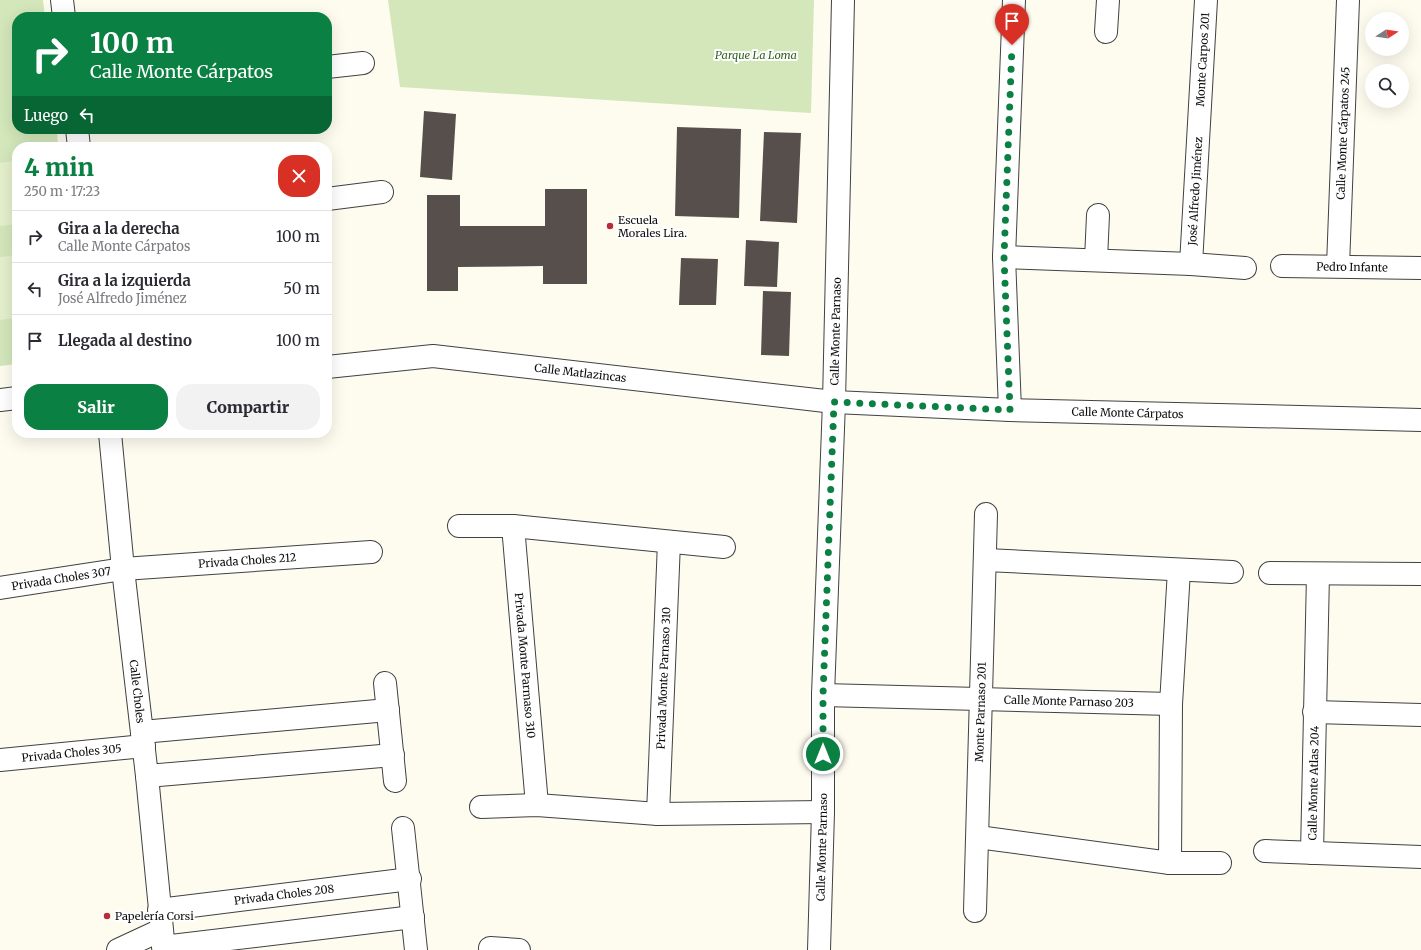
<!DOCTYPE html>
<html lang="es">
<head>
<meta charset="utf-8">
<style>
  body { margin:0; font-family:Merriweather,serif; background:#f2f2f3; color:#2b2b33; height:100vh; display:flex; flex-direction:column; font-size:15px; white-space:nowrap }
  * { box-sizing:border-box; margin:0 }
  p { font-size:13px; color:#7c7c81 }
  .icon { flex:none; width:22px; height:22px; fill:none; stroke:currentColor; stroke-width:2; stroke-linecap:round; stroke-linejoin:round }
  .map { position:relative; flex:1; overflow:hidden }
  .sheet { position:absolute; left:12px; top:142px; width:320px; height:296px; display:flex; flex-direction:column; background:#fff; border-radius:16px; box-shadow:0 4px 16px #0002 }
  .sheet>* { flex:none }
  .banner { position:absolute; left:12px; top:12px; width:320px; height:122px; border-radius:16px; box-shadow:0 4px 16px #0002; background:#0b8043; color:#fff; overflow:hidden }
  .needle { width:26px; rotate:78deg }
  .fabs { position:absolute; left:1365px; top:12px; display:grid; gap:8px }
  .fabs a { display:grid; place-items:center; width:44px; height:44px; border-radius:50%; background:#fff; box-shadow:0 4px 16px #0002; font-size:20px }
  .pin { position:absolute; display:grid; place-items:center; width:34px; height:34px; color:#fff; margin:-41px -17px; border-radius:50% 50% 50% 0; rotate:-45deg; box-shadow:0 0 4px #0007 }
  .pin .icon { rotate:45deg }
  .me { position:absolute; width:44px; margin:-22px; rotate:0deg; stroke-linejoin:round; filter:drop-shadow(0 0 3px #0008) }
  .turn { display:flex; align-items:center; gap:14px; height:84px; padding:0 12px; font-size:18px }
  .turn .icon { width:52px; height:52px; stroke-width:2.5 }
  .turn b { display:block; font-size:28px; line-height:34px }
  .then { display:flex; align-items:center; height:38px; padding:0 12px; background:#0003; gap:8px; font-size:15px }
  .round { display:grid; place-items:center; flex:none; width:42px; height:42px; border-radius:16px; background:#f2f2f3 }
  .summary { display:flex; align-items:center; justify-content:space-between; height:68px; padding:0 12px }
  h1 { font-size:24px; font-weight:800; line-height:30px; color:#0b8043 }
  .action { display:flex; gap:8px; margin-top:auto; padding:8px 12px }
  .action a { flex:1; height:46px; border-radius:16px; background:#0b8043; color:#fff; font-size:16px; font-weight:800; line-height:46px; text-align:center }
  .action a+a { background:#f2f2f3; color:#2b2b33 }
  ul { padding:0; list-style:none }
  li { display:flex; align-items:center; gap:12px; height:52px; padding:0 12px; border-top:1px solid #e1e1e2 }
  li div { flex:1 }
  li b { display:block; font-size:15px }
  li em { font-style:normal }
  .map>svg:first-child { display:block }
</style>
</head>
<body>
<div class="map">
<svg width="1421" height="950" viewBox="0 0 1421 950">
  <rect width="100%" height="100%" fill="#fefbef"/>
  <!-- green -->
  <path fill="#d3e7bb" d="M0,0H43L45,17H17V129H57L58,147H17V364L0,366Z
    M388,0H814L811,113L400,87Z"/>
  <!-- pitch -->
  <path fill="#e4efcc" d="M13,161L17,196V224L0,226V163Z
    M17,255V318L0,320V257Z"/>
  <!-- building -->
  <path fill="#564f4b" d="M424,111L456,114L452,180L420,177Z
    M677,127L741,129L739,218L675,216Z
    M764,132L801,133L797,223L760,221Z
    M545,189H587V284H543V266L458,267V291H427V195H460V226H545Z
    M746,240L779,242L777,287L744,286Z
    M681,258L718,259L716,305H679Z
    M763,291L791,292L789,356L761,355Z"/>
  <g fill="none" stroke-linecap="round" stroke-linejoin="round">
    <!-- street casing -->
    <g stroke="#414141" stroke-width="24">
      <g id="street">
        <path d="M62,0L64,17"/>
        <path d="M1106,32L1108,0"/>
        <path d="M327,67L363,63"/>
        <path d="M77,129L79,147"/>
        <path d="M327,199L382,192"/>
        <path d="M1004,257L1191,264L1245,268"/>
        <path d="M1096,260L1098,215"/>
        <path id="s1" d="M1191,264L1206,0"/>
        <path id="s2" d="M1282,266L1421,268"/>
        <path id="s3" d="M1338,266L1348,0"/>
        <path id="s4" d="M327,367L433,356L834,402L1010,410L1421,420"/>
        <path d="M0,400L17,398"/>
        <path d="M1010,410L1004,257L1014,0"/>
        <path id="s5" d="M110,433L123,569L147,776L164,950"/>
        <path d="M459,526H513L724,547"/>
        <path id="s6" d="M513,526L537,805"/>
        <path d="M986,560L1232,572"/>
        <path d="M1270,573L1421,574"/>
        <path id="s7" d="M0,588L123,569L371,552"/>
        <path d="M385,683L395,781"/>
        <path id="s8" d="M823,695L1171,704"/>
        <path d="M1314,712L1421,715"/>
        <path d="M142,732L388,710"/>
        <path id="s9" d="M0,760L144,746"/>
        <path d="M147,776L393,755"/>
        <path d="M481,807L537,805L658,814L823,812"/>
        <path id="s10" d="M658,814L669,542"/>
        <path d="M403,828L416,950"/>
        <path d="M978,837L1170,863H1220"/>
        <path d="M1265,851L1421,857"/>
        <path id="s11" d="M1312,853L1318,574"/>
        <path d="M1170,863L1171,704L1179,570"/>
        <path id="s12" d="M159,910L410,879"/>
        <path id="s13" d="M975,911L986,514"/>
        <path d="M163,947L413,917"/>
        <path d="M490,948L519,950"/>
        <path d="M118,950L161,930"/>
        <path id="s14" d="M819,950L823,812V695L834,402L843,0"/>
      </g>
    </g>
    <!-- street -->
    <use href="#street" stroke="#fff" stroke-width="22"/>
  </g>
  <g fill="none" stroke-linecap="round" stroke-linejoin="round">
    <!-- route -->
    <path stroke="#0b8043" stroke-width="7" stroke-dasharray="0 12.6" d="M823,754V695L834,402L1010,410L1004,257L1012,45"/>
  </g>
  <!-- markers -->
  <g fill="#b72d39" stroke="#fff" stroke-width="1.5">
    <circle cx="610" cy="226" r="4"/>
    <circle cx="107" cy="916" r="4"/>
  </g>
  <g text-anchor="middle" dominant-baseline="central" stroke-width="4" stroke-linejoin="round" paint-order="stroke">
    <!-- park labels -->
    <g font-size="11" font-style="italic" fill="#316221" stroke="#fff">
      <text x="756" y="55">Parque La Loma</text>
    </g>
    <!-- street labels -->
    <g font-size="11" fill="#0e0e0e" stroke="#fff">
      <text stroke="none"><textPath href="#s1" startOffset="205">Monte Carpos 201</textPath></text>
      <text stroke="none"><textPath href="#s3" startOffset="133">Calle Monte Cárpatos 245</textPath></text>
      <text stroke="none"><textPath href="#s1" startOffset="73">José Alfredo Jiménez</textPath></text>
      <text stroke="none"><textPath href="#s2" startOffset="70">Pedro Infante</textPath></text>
      <text stroke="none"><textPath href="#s14" startOffset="619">Calle Monte Parnaso</textPath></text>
      <text stroke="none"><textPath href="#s4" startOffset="255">Calle Matlazincas</textPath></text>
      <text stroke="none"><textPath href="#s4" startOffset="804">Calle Monte Cárpatos</textPath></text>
      <text stroke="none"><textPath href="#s7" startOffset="249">Privada Choles 212</textPath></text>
      <text stroke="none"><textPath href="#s7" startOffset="62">Privada Choles 307</textPath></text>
      <text stroke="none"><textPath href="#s6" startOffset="140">Privada Monte Parmaso 310</textPath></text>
      <text stroke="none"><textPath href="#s10" startOffset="136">Privada Monte Parnaso 310</textPath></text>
      <text stroke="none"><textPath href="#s5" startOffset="260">Calle Choles</textPath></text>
      <text stroke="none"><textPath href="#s8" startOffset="246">Calle Monte Parnaso 203</textPath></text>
      <text stroke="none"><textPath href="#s13" startOffset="199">Monte Parnaso 201</textPath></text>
      <text stroke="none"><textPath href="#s9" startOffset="72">Privada Choles 305</textPath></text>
      <text stroke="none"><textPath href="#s11" startOffset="70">Calle Monte Atlas 204</textPath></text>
      <text stroke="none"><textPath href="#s14" startOffset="103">Calle Monte Parnaso</textPath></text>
      <text stroke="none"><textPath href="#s12" startOffset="126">Privada Choles 208</textPath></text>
    </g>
    <!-- poi labels -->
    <g font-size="11" fill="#0e0e0e" stroke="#fff" text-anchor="start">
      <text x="618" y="220">Escuela<tspan x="618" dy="13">Morales Lira.</tspan></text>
      <text x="115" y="916">Papelería Corsi</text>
    </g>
  </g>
</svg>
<div class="fabs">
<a><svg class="needle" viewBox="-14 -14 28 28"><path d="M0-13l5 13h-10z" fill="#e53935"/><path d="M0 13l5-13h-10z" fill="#7c7c81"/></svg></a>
<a><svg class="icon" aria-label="search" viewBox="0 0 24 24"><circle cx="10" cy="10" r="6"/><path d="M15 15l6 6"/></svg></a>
</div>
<div class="pin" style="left:1012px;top:45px;background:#d93025"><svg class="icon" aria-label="arrive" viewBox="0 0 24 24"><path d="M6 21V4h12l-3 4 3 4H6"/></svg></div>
<svg class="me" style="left:823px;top:754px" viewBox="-20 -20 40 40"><circle r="17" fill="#0b8043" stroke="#fff" stroke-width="3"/><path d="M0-11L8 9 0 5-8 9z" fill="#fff"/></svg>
<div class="banner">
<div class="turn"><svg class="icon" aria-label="right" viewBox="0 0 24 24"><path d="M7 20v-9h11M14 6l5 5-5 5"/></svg><div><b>100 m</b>Calle Monte Cárpatos</div></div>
<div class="then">Luego<svg class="icon" aria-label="left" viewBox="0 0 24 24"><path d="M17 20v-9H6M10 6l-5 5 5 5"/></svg></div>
</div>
<section class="sheet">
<div class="summary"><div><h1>4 min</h1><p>250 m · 17:23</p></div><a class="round" style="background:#d93025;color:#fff"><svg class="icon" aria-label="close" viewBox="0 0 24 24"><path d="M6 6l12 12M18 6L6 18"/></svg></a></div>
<ul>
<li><svg class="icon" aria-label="right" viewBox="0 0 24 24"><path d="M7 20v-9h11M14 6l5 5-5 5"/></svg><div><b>Gira a la derecha</b><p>Calle Monte Cárpatos</p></div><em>100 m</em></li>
<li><svg class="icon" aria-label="left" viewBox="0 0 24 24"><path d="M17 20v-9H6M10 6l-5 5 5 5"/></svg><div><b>Gira a la izquierda</b><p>José Alfredo Jiménez</p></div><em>50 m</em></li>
<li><svg class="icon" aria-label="arrive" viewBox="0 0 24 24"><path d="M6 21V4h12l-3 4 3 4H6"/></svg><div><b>Llegada al destino</b></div><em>100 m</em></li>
</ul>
<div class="action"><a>Salir</a><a>Compartir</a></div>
</section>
</div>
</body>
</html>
